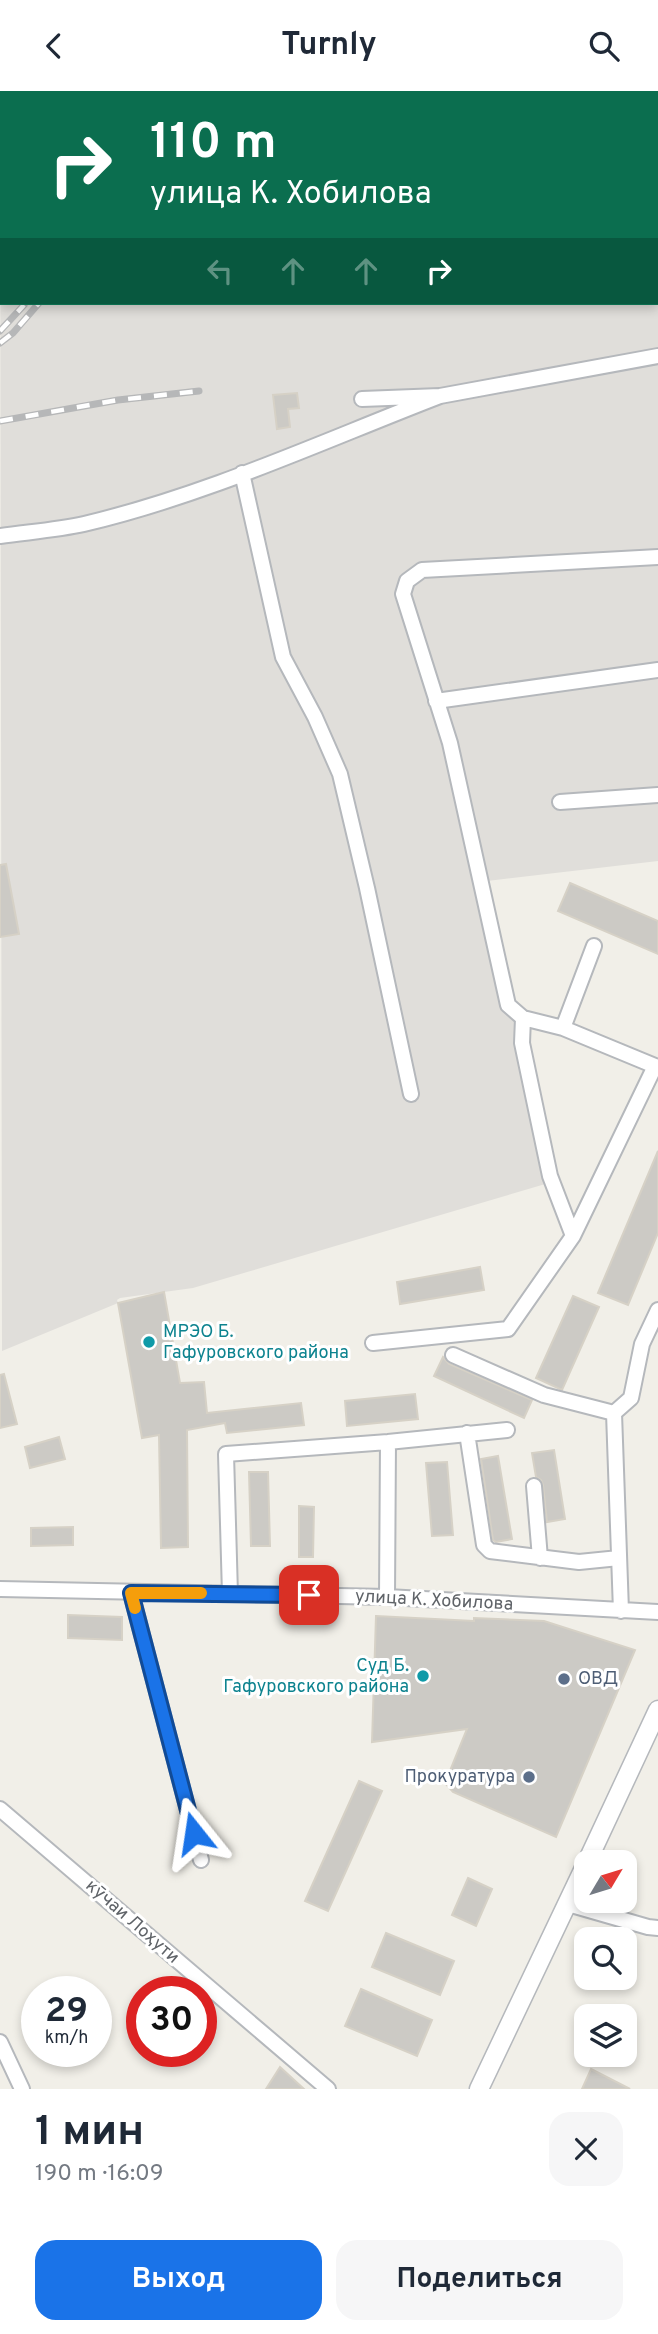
<!DOCTYPE html>
<html lang="ru">
<head>
<meta charset="utf-8">
<style>
  body { margin:0; font-family:Overpass,sans-serif; background:#f6f6f7; color:#1f2937; height:100vh; display:flex; flex-direction:column; font-size:26px; white-space:nowrap }
  * { box-sizing:border-box; margin:0 }
  p { font-size:23px; color:#747a83 }
  .icon { flex:none; width:38px; height:38px; fill:none; stroke:currentColor; stroke-width:2; stroke-linecap:round; stroke-linejoin:round }
  .map { position:relative; height:1998px; overflow:hidden }
  .panel { display:flex; flex-direction:column; background:#fff; flex:1 }
  .panel>* { flex:none }
  .top-card { position:absolute; left:0px; top:0px; width:658px; height:214px; box-shadow:0 4px 10px #0003; background:#0b6e4f; color:#fff; overflow:hidden }
  .needle { width:46px; rotate:52deg }
  .tools { position:absolute; left:574px; top:1759px; display:grid; gap:14px }
  .tools a { display:grid; place-items:center; width:63px; height:63px; border-radius:14px; background:#fff; box-shadow:0 4px 10px #0003; font-size:35px }
  .speed { position:absolute; left:21px; top:1885px; display:flex; gap:14px; font-size:35px; font-weight:700; text-align:center }
  .speed>* { display:grid; place-content:center; width:91px; height:91px; border-radius:50%; background:#fff; box-shadow:0 4px 10px #0003; line-height:1 }
  .speed small { font-size:18px; font-weight:400 }
  .speed .limit { border:10px solid #d22; background:#fff; color:#111 }
  .pin { position:absolute; display:grid; place-items:center; width:60px; height:60px; color:#fff; margin:-30px; border-radius:14px; box-shadow:0 4px 10px #0006 }
  .me { position:absolute; width:77px; margin:-38px; rotate:345deg; stroke-linejoin:round; filter:drop-shadow(0 0 5px #0008) }
  .turn { display:flex; align-items:center; gap:24px; height:147px; padding:0 35px; font-size:32px }
  .turn .icon { width:91px; height:91px; stroke-width:2.5 }
  .turn b { display:block; font-size:49px; line-height:60px }
  .lanes { display:flex; align-items:center; height:66px; padding:0 35px; background:#0003; justify-content:center; gap:35px; direction:ltr }
  .lanes .off { opacity:.35 }
  .round { display:grid; place-items:center; flex:none; width:74px; height:74px; border-radius:21px; background:#f6f6f7 }
  .overview { display:flex; align-items:center; justify-content:space-between; height:119px; padding:0 35px }
  h1 { font-size:42px; font-weight:700; line-height:52px }
  .action { display:flex; gap:14px; margin-top:auto; padding:14px 35px }
  .action a { flex:1; height:80px; border-radius:21px; background:#1a73e8; color:#fff; font-size:28px; font-weight:700; line-height:80px; text-align:center }
  .action a+a { background:#f6f6f7; color:#1f2937 }
  header { display:flex; justify-content:space-between; align-items:center; height:91px; padding:0 35px; background:#fff; font-size:32px; font-weight:700 }
  .map>svg:first-child { display:block }
</style>
</head>
<body>
<header><svg class="icon" aria-label="back" viewBox="0 0 24 24"><path d="M15 5l-7 7 7 7"/></svg>Turnly<svg class="icon" aria-label="search" viewBox="0 0 24 24"><circle cx="10" cy="10" r="6"/><path d="M15 15l6 6"/></svg></header>
<div class="map">
<svg width="658" height="1998" viewBox="0 0 658 1998">
  <rect width="100%" height="100%" fill="#f1efe8"/>
  <!-- industrial -->
  <path fill="#e0deda" fill-rule="evenodd" d="M0,0H658V770L487,790L552,1091L193,1197L120,1207L117,1209L118,1212L2,1260ZM2,2H656V212H2Z"/>
  <!-- building -->
  <path fill="#cccac5" stroke="#d6d1c6" stroke-width="2" d="M297,302L299,317L288,318L290,336L277,338L273,304Z
    M6,773L19,843L0,846V774Z
    M570,792L658,830V863L558,820Z
    M658,1060V1142L628,1214L598,1202Z
    M480,1176L484,1199L400,1213L397,1191Z
    M164,1201L180,1292L204,1291L207,1322L301,1312L304,1334L227,1342L225,1332L187,1339L188,1456L161,1457L159,1344L142,1347L118,1212Z
    M573,1205L599,1216L562,1299L536,1287Z
    M443,1266L449,1273L532,1309L524,1327L434,1285Z
    M4,1283L17,1333L0,1337V1284Z
    M415,1303L418,1328L347,1335L345,1310Z
    M59,1346L65,1368L30,1377L25,1356Z
    M554,1359L565,1428L547,1431L543,1394L541,1389L536,1386L532,1362Z
    M498,1365L512,1448L496,1451L493,1449L481,1368Z
    M447,1371L453,1444L432,1445L426,1372Z
    M249,1381H268L270,1455H251Z
    M299,1415L314,1416L313,1466H299Z
    M73,1436V1454L31,1455V1437Z
    M68,1524L122,1526V1549L68,1547Z
    M376,1525L474,1530V1527L544,1530L635,1559L556,1746L453,1701L445,1692L467,1638L372,1651Z
    M359,1690L382,1700L328,1820L305,1810Z
    M468,1787L492,1798L476,1835L452,1824Z
    M386,1842L454,1870L440,1904L372,1876Z
    M361,1898L432,1929L417,1965L345,1935Z
    M280,1976L304,1998H266Z
    M591,1978L630,1998H582Z"/>
  <g fill="none" stroke-linecap="round" stroke-linejoin="round">
    <!-- minor casing -->
    <g stroke="#b5b8bc" stroke-width="18">
      <path id="minor" d="M66,2V0
        M0,19H2
        M362,308L440,305L658,265
        M242,382L283,566L315,626L340,683L367,797L411,1003
        M0,445C28,441 57,439 84,433C207,404 323,350 440,305
        M436,610L658,579
        M560,711L658,704
        M594,855L563,937L655,975
        M523,927L522,952L550,1085L573,1145
        M563,937L523,927L508,914L450,652L403,503L407,490L422,479L658,466
        M373,1252L508,1238L573,1145L655,975L658,976
        M453,1264L544,1304L614,1322L621,1520
        M614,1322L631,1307L642,1253L658,1219
        M467,1342L484,1454L490,1460L579,1471L619,1467
        M534,1395L540,1467
        M0,1498L387,1506L658,1521
        M131,1502L201,1769
        M230,1503L226,1363L388,1351L507,1339
        M387,1506L388,1351
        M0,1718L328,1998
        M568,1813L648,1836L658,1837
        M0,1951L22,1998"/>
    </g>
    <!-- tertiary casing -->
    <g stroke="#b5b8bc" stroke-width="21">
      <path id="tertiary" d="M587,1771L658,1619
        M479,1998L586,1773"/>
    </g>
    <!-- minor -->
    <use href="#minor" stroke="#fff" stroke-width="14"/>
    <!-- tertiary -->
    <use href="#tertiary" stroke="#fff" stroke-width="18"/>
    <!-- rail casing -->
    <g stroke="#b6b7b8" stroke-width="7">
      <path id="rail" d="M127,2V0
        M0,240L24,214
        M0,252L13,242L39,212
        M0,330L118,309L199,300"/>
    </g>
    <!-- rail -->
    <use href="#rail" stroke="#fff" stroke-width="4.5" stroke-dasharray="13" stroke-linecap="butt"/>
  </g>
  <g fill="none" stroke-linecap="round" stroke-linejoin="round">
    <!-- route casing -->
    <g stroke="#114b97" stroke-width="18">
      <path id="route" d="M194,1742L131,1502L309,1504"/>
    </g>
    <!-- route -->
    <use href="#route" stroke="#1a73e8" stroke-width="12"/>
    <!-- slow -->
    <path stroke="#f59e0b" stroke-width="12" d="M135,1517L131,1502H201"/>
  </g>
  <!-- markers -->
  <g fill="#0f9aa8" stroke="#fff" stroke-width="2.5">
    <circle cx="149" cy="1251" r="7"/>
    <circle cx="423" cy="1585" r="7"/>
  </g>
  <g fill="#5c6f8a" stroke="#fff" stroke-width="2.5">
    <circle cx="564" cy="1588" r="7"/>
    <circle cx="529" cy="1686" r="7"/>
  </g>
  <g text-anchor="middle" dominant-baseline="central" stroke-width="6" stroke-linejoin="round" paint-order="stroke">
    <!-- culture labels -->
    <g font-size="18" fill="#0d838f" stroke="#fff" text-anchor="start">
      <text x="163" y="1241">МРЭО Б.<tspan x="163" dy="21">Гафуровского района</tspan></text>
      <text x="409" y="1575" text-anchor="end">Суд Б.<tspan x="409" dy="21">Гафуровского района</tspan></text>
    </g>
    <!-- street labels -->
    <g font-size="18" fill="#5f6368" stroke="#fff">
      <text transform="translate(434 1510) rotate(3)">улица К. Хобилова</text>
      <text transform="translate(132 1831) rotate(41)">кӯчаи Лоҳути</text>
    </g>
    <!-- service labels -->
    <g font-size="18" fill="#4e5e75" stroke="#fff" text-anchor="start">
      <text x="578" y="1588">ОВД</text>
      <text x="515" y="1686" text-anchor="end">Прокуратура</text>
    </g>
  </g>
</svg>
<div class="tools">
<a><svg class="needle" viewBox="-14 -14 28 28"><path d="M0-13l5 13h-10z" fill="#e53935"/><path d="M0 13l5-13h-10z" fill="#747a83"/></svg></a>
<a><svg class="icon" aria-label="search" viewBox="0 0 24 24"><circle cx="10" cy="10" r="6"/><path d="M15 15l6 6"/></svg></a>
<a><svg class="icon" aria-label="layers" viewBox="0 0 24 24"><path d="M12 4l9 5-9 5-9-5zM3 14l9 5 9-5"/></svg></a>
</div>
<div class="speed"><div>29<small>km/h</small></div><div class="limit">30</div></div>
<div class="pin" style="left:309px;top:1504px;background:#d93025"><svg class="icon" aria-label="arrive" viewBox="0 0 24 24"><path d="M6 21V4h12l-3 4 3 4H6"/></svg></div>
<svg class="me" style="left:194px;top:1742px" viewBox="-20 -20 40 40"><path d="M0-17L14 15 0 8-14 15z" fill="#1a73e8" stroke="#fff" stroke-width="4"/></svg>
<div class="top-card">
<div class="turn"><svg class="icon" aria-label="right" viewBox="0 0 24 24"><path d="M7 20v-9h11M14 6l5 5-5 5"/></svg><div><b>110 m</b>улица К. Хобилова</div></div>
<div class="lanes"><svg class="icon off" aria-label="left" viewBox="0 0 24 24"><path d="M17 20v-9H6M10 6l-5 5 5 5"/></svg><svg class="icon off" aria-label="ahead" viewBox="0 0 24 24"><path d="M12 20V5M6 11l6-6 6 6"/></svg><svg class="icon off" aria-label="ahead" viewBox="0 0 24 24"><path d="M12 20V5M6 11l6-6 6 6"/></svg><svg class="icon" aria-label="right" viewBox="0 0 24 24"><path d="M7 20v-9h11M14 6l5 5-5 5"/></svg></div>
</div>
</div>
<section class="panel">
<div class="overview"><div><h1>1 мин</h1><p>190 m · 16:09</p></div><a class="round"><svg class="icon" aria-label="close" viewBox="0 0 24 24"><path d="M6 6l12 12M18 6L6 18"/></svg></a></div>
<div class="action"><a>Выход</a><a>Поделиться</a></div>
</section>
</body>
</html>
